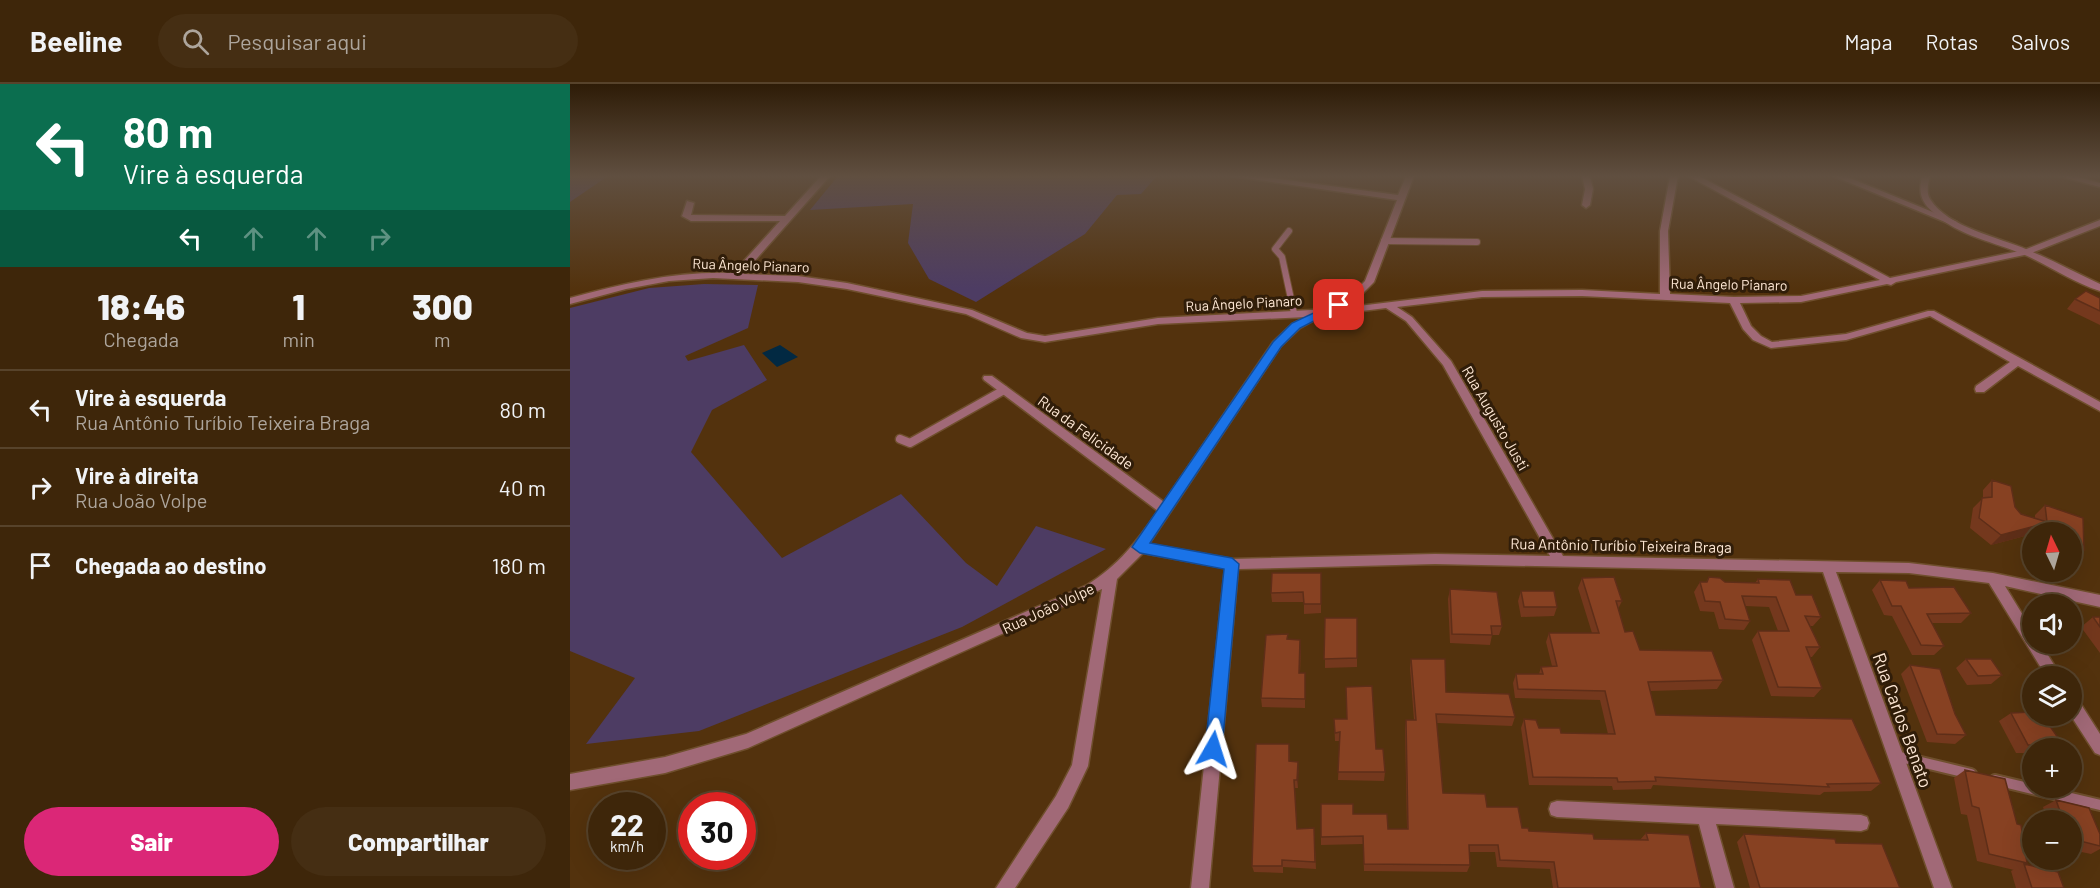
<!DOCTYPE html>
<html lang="pt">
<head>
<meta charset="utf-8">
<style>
  body { margin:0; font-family:Barlow,sans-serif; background:#452e13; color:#f1f3f6; height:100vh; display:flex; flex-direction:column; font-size:22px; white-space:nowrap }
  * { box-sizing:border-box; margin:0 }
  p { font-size:20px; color:#ada59c }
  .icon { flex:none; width:33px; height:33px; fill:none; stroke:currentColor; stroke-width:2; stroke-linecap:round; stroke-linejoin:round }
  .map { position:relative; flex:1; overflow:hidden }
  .side { display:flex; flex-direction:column; background:#3e260a; width:570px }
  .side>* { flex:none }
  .top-card { background:#0b6e4f; color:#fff; overflow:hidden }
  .needle { width:39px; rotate:355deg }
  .tools { position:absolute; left:1452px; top:438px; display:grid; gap:12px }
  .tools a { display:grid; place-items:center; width:60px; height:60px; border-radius:50%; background:#3e260a; box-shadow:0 6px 24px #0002,0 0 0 2px #57432b; font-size:30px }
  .speed { position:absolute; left:18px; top:708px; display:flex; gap:12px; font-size:30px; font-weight:700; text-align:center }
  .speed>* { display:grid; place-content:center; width:78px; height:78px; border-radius:50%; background:#3e260a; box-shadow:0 6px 24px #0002,0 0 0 2px #57432b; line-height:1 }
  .speed small { font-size:15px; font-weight:400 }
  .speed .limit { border:9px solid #d22; background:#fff; color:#111 }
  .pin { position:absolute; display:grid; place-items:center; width:51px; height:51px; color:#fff; margin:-26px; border-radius:12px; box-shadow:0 3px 9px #0006 }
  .me { position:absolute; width:66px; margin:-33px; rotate:6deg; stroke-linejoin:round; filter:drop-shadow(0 0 4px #0008) }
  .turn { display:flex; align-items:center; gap:21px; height:126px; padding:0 24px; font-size:27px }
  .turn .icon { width:78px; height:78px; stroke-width:2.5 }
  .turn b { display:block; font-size:42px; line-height:51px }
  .lanes { display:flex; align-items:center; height:57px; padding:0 24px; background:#0003; justify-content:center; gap:30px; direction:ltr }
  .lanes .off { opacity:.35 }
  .eta { display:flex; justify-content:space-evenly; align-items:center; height:102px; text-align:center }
  .eta b { font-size:36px; font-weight:800; line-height:42px }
  .action { display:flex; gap:12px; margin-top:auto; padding:12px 24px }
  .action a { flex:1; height:69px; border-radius:36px; background:#db2777; color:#fff; font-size:24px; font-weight:800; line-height:69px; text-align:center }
  .action a+a { background:#452e13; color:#f1f3f6 }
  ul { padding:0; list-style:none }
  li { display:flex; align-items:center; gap:18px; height:78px; padding:0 24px; border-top:2px solid #57432b }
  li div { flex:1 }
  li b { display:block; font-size:22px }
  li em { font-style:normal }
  header { display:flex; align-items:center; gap:36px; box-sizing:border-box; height:84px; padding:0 30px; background:#3e260a; border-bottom:2px solid #57432b }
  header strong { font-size:28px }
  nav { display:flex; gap:33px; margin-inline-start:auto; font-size:21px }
  .search { width:420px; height:54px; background:#452e13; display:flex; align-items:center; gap:15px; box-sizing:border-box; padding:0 21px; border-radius:33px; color:#ada59c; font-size:22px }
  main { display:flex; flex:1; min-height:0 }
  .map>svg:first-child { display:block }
</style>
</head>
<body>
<header>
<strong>Beeline</strong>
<div class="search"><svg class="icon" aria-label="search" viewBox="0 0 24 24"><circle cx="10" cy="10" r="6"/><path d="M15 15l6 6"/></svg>Pesquisar aqui</div>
<nav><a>Mapa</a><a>Rotas</a><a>Salvos</a></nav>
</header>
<main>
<section class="side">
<div class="top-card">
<div class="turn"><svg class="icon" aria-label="left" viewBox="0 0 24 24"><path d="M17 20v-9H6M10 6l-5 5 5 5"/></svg><div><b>80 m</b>Vire à esquerda</div></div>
<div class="lanes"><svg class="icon" aria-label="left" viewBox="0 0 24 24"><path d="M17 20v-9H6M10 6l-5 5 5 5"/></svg><svg class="icon off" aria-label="ahead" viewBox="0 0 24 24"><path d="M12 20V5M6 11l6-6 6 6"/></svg><svg class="icon off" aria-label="ahead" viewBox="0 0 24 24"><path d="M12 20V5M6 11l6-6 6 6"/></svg><svg class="icon off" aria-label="right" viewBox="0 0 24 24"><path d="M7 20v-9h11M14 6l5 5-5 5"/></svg></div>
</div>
<div class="eta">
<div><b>18:46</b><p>Chegada</p></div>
<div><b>1</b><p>min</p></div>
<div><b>300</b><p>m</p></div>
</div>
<ul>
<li><svg class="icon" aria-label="left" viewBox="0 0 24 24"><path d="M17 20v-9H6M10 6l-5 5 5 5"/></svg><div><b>Vire à esquerda</b><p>Rua Antônio Turíbio Teixeira Braga</p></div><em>80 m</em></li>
<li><svg class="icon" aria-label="right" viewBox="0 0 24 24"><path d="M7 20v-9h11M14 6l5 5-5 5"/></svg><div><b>Vire à direita</b><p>Rua João Volpe</p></div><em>40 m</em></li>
<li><svg class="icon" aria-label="arrive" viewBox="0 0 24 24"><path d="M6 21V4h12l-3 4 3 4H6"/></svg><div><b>Chegada ao destino</b></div><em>180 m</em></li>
</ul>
<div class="action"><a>Sair</a><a>Compartilhar</a></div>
</section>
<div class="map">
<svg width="1530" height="804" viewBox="0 0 1530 804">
  <rect width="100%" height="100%" fill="#53320d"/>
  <!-- green -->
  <path fill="#4d3c63" d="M0,92H38L0,118Z
    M268,92H587L571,110L547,111L515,150L406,218L359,195L338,159L343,120L240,126Z
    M134,200L188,201L178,244L115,272L118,277L174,261L197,296L142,326L121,368L212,474L331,410L396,479L427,502L466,442L536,465L392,543L129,647L16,660L65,594L0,567V224L79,204Z"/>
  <!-- water -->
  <path fill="#022942" d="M210,261L228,273L207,283L192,269Z"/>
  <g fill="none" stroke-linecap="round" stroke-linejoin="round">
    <!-- service-far2 casing -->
    <g stroke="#6f4f2d" stroke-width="8">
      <path id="service-far2" d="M719,147L705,165L712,173L724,229
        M814,157L907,158"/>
    </g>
    <!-- service-far1 casing -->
    <g stroke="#6f4f2d" stroke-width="11">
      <path id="service-far1" d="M330,355L340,359L434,306"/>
    </g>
    <!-- service casing -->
    <g stroke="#6f4f2d" stroke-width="14">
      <path id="service" d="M1326,672L1401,690
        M1425,696L1530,721"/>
    </g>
    <!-- minor casing -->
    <g stroke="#6f4f2d" stroke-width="3">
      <path id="minor" d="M251,92H260L173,190L228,192L277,199L402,226L457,249L475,252L588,234L760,225L761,222L783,209L795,197L827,116L661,92H686L828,111L836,92H844L804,198L789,213L772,224L912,207L1012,206L1090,210V147L1100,92H1108L1098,147L1100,210L1164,213L1231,212L1310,196L1118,92H1129L1320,194L1454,166L1530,136V142L1459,170L1326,198L1321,201L1317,200L1231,218L1170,219L1181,242L1191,252L1202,258L1276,250L1358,227H1364L1530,318V327L1448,282L1414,308H1406L1405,305L1406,302L1440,278L1360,232L1276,256L1201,264L1183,256L1173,245L1160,219L1012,212L912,213L827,223L842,233L881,277L993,472L1339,479L1423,489L1530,511V523L1435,502L1462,546V560H1471L1491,592H1476L1419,499L1339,489L1266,488L1382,804H1364L1253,488L865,480L668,485L639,804H621L655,484L573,469L547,495L518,682L498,724L445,804H426L486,712L502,681L532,505L178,664L95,689L0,706V690L95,673L176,650L517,501C548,482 568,456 588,427L414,296L413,294L414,292H422L594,418L703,258L722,240L736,233L588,240L475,258L451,254L396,230L277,205L228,198L143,194L99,197L56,205L0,220V214C54,199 107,187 163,189L210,137H121L112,132L117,117L124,119L121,131H122L215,132ZM816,224L836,237L873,281L980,472L865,470L662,475L579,460L711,262L730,244L752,232Z
        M1012,92H1020L1023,105L1020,121L1016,124L1012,121L1015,105Z
        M1263,92H1275L1387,138L1380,140Z
        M1488,92H1504L1530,99V103Z
        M1502,612L1507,614L1530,650V671L1525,669L1501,632Z
        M987,717L1291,731L1297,733L1299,739L1297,745L1291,747L1146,740L1164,804H1146L1129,740L987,733L981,731L979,725L981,719Z"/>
    </g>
    <!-- tertiary casing -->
    <g stroke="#6f4f2d" stroke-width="3">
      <path id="tertiary" d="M1352,92H1360C1358,100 1356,108 1360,115C1378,144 1429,153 1458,166C1483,176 1506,189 1530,200V207C1504,199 1480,182 1455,171C1425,158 1388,152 1364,129C1351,118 1348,109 1352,92Z"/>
    </g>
    <!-- service-far2 -->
    <use href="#service-far2" stroke="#a16977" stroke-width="6"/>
    <!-- service-far1 -->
    <use href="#service-far1" stroke="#a16977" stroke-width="8"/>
    <!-- service -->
    <use href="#service" stroke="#a16977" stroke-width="10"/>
    <!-- minor -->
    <use href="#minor" fill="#a16977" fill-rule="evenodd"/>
    <!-- tertiary -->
    <use href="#tertiary" fill="#a16977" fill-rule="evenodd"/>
  </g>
  <!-- wall -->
  <path fill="#74381d" d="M1530,214V241L1497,225L1505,215Z
    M1422,396L1441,402L1445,423L1451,430L1465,435V431L1475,421L1513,434L1514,466L1504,476L1502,475V448H1462V462L1455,460V452L1421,461L1400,444L1403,424L1413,414V406Z
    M751,489V529L734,530V518H702L701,509Z
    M1139,493L1155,498L1185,499L1188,495L1226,511L1251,533L1243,542H1240L1250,563L1242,573H1240L1252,604L1244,613L1201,612L1182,556L1188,547H1208L1199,523L1175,522L1180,537L1174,546L1149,545L1144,528L1130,527L1124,508L1130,498H1136Z
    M1012,494L1052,517L1048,525L1055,548L1070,566L1153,596L1147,605L1080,607L1086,631L1311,699L1301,707L1254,708L1250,711L1083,701L1081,705L1043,706L1042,702L959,701L951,644L954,635L969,644L991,649L1038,650L1030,616L945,614L943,599L946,590H969L971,583L982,582L976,558L979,549H1022L1008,504Z
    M1310,496L1339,504L1401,529L1391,539H1362L1374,562L1364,571H1342L1322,532L1314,531L1302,506Z
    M880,505L932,542L929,551H922L920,561L880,559L878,515Z
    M951,507L987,523L984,532L951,533L948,517Z
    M1523,533H1530V569L1511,543Z
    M755,534H787V583L755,584Z
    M718,550V555L731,565L730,589L735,598V624L692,623L691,614Z
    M841,575L876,608L945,633L942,642L867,639L873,709L917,723L952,744L959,747L1024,755L1070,756L1076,749L1131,804H983L980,785L927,783L925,768H899L900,781L897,788L794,787L793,760L751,761V753L783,730L818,745H837L835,645L836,636H844L840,584Z
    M1396,575L1432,591L1421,600L1397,601L1386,584Z
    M1340,581L1385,630L1396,651L1385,660L1357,658L1331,590Z
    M776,603L806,665L815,688L814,697L768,696L770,657H765L764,635H777Z
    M1441,629L1493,661L1487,664H1462V669H1446L1429,637Z
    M719,660L720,677L728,678V704H725L727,745L744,744L746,785L713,783V789L684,788L682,782Z
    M1395,686L1447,740L1457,779L1444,786L1407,777L1397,731L1391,730L1384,694Z
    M1486,716L1530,750V765L1521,770L1502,766V736H1477L1473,723Z
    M1174,750L1266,759L1330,804H1180L1167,758Z
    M1454,780L1494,804H1446L1441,787Z"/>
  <!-- shaded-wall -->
  <path fill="#5e2e18" d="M1465,442L1455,452L1421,461L1431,451Z
    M730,556L731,565L729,598V589Z
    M728,678L729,686L728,704L727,696Z"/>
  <!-- building -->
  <path fill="#874122" stroke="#5e2e18" stroke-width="1.5" d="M1516,207L1530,214V227L1505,215Z
    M1422,396L1441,402L1445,423L1451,430L1477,438L1475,421L1513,434L1514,466L1502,462V448H1465V442L1431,451L1409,434L1412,414L1422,413Z
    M702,489H751V520H734L733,508L701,509Z
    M1044,493L1052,517H1046L1055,548L1063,547L1070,566L1142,567L1153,596L1078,598L1086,631L1282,635L1311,699L1257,700L1259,703L1085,693L1086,697L1048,698L1047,694L963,693L954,635L966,636L969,644H990L991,649L1045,650L1035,607L948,605L946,590H973L971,583L987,582L979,549H1029L1012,494Z
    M1139,493L1150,494L1155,498L1189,499L1188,495L1220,496L1226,511H1242L1251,533L1235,532L1250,563H1236L1252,604L1208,603L1188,547H1219L1206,513L1172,512L1180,537L1155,535L1150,518L1135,517L1130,498H1137Z
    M1310,496L1336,497L1339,504L1384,503L1401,529L1357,530L1374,562L1351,561L1331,522H1322Z
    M880,505L927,508L932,542H921L922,551L882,550Z
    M951,507H984L987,523H954Z
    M1523,533H1530V543Z
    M755,534H787V574L754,575Z
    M718,550L717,555L730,556L729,589H735V615L691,614L696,551Z
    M841,575H875L876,608L939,610L945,633L866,630L873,709L915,710L917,723H948L952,744H958L959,747L1023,750L1024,755L1078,756L1076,749L1119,751L1131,804H988L984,778L930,776L928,761H899L900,781L794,780L793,752L751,753V720H783V730H817L818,745H838L836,636H846Z
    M1396,575H1421L1432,591L1408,592Z
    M1340,581L1370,585L1385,630L1396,651L1367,650Z
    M802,602L806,665H813L815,688H768L770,648L765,649L764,635H777L776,603Z
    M1462,628V632H1473L1493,661H1458L1441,629Z
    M686,660H719V677L728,678L727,696H724L727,745L744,744L745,778L712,776V782H682Z
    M1395,686L1435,695L1447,740L1451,741L1457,779L1419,770L1409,724L1402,722Z
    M1486,716L1519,724L1530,750V762L1502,755V736H1493Z
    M1174,750L1265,755L1266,759L1312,760L1330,804H1190Z
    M1454,780L1488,788L1494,804H1462Z"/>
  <!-- sky -->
  <linearGradient id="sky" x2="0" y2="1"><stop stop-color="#2e1c07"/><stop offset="0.45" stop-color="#604f40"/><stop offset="1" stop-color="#604f40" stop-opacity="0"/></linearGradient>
  <rect width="1530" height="205" fill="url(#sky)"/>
  <!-- route -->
  <path fill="#1a73e8" stroke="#114b97" stroke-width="1.5" d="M765,219L775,221L730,244L711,263L580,459L662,474L669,480L652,665L650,671L643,674L637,671L635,665L654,485L570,469L562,463L703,258L722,239Z"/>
  <g text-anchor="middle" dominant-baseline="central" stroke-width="6" stroke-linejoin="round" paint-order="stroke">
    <!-- far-street labels -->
    <g font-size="14" fill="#ffe9d6" stroke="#301d09">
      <text transform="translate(181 181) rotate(2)">Rua Ângelo Pianaro</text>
      <text transform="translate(1159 200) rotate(1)">Rua Ângelo Pianaro</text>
      <text transform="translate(674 219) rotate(-3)">Rua Ângelo Pianaro</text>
    </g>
    <!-- street labels -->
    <g font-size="15" fill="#ffe9d6" stroke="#301d09">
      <text transform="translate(926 334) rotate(60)">Rua Augusto Justi</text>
      <text transform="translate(516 348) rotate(36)">Rua da Felicidade</text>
      <text transform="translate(1051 461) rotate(1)">Rua Antônio Turíbio Teixeira Braga</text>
      <text transform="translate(478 524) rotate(-25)">Rua João Volpe</text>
    </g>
    <!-- near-street labels -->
    <g font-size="18" fill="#ffe9d6" stroke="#301d09">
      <text transform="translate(1333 636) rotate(70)">Rua Carlos Benato</text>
    </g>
  </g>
</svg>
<div class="tools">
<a><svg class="needle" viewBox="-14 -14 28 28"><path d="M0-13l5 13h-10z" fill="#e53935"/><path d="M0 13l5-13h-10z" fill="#ada59c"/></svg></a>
<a><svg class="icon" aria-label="sound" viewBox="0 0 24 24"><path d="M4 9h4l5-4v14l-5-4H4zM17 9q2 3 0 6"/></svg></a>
<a><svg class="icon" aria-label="layers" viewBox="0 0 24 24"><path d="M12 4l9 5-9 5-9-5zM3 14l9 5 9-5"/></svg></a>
<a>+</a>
<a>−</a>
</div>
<div class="speed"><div>22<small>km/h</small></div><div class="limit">30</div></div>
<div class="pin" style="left:769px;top:221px;background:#d93025"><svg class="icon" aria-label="arrive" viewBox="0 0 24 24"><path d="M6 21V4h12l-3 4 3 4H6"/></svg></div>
<svg class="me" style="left:643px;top:665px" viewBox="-20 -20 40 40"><path d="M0-17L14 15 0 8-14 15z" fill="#1a73e8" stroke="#fff" stroke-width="4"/></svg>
</div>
</main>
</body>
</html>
